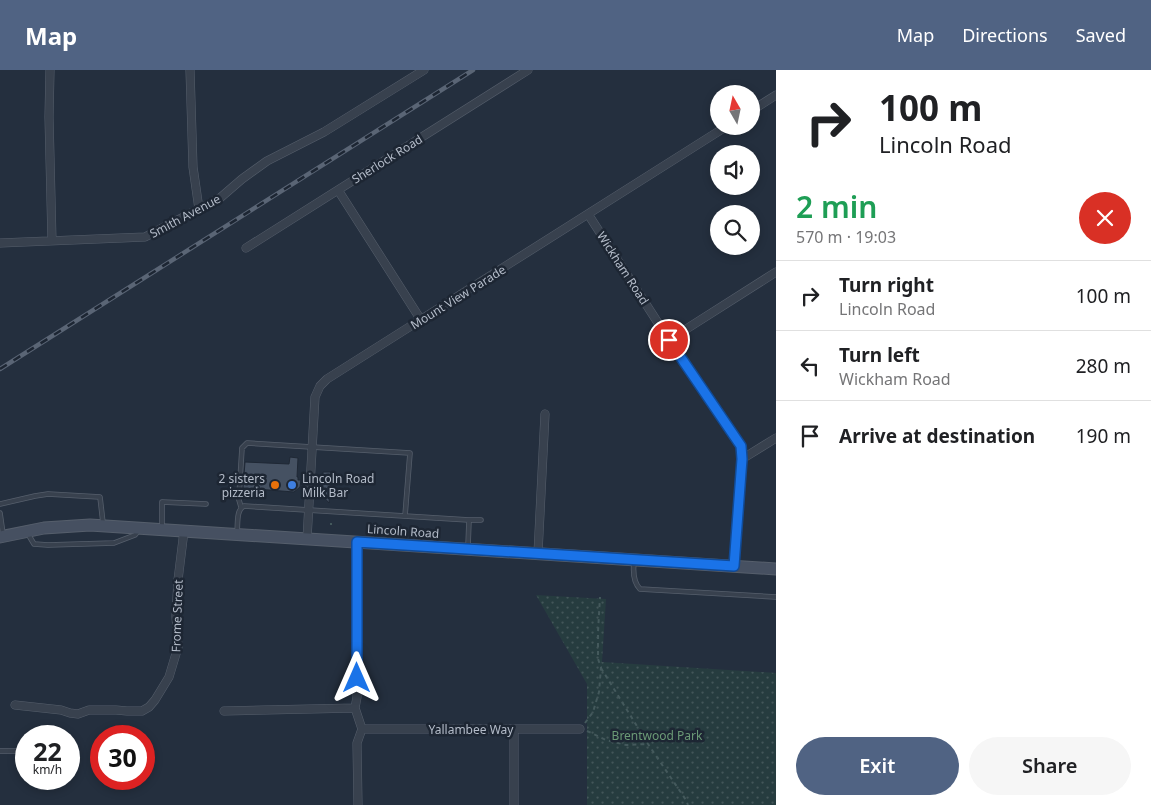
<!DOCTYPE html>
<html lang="en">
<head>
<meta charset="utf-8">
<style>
  body { margin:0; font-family:"Noto Sans",sans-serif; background:#f6f6f6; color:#202124; height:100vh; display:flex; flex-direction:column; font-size:19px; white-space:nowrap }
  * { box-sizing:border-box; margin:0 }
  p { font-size:16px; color:#757577 }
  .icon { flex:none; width:28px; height:28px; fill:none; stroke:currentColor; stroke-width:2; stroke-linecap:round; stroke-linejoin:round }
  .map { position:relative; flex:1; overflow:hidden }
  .drawer { display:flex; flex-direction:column; background:#fff; width:375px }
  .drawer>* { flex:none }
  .hud { background:#fff; color:#202124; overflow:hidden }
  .needle { width:32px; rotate:351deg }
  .tools { position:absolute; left:710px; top:15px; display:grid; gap:10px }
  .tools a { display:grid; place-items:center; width:50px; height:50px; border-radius:50%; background:#fff; box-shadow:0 2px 8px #0003; font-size:25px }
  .speed { position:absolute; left:15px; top:655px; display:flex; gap:10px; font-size:25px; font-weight:700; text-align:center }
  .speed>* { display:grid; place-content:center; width:65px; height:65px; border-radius:50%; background:#fff; box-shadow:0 2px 8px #0003; line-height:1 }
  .speed small { font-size:12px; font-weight:400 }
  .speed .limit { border:8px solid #d22; background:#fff; color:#111 }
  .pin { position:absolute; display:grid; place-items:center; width:42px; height:42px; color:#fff; margin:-21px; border:2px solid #fff; border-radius:50%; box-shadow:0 1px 5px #0007 }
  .me { position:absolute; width:55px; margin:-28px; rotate:0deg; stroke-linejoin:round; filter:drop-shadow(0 0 4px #0008) }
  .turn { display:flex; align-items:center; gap:18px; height:105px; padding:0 20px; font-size:22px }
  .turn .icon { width:65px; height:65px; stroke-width:2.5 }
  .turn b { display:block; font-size:35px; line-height:42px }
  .round { display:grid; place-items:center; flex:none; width:52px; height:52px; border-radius:26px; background:#f6f6f6 }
  .overview { display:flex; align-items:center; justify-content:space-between; height:85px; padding:0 20px }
  h1 { font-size:30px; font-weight:600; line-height:38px; color:#1e9e55 }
  .button { display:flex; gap:10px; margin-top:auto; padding:10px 20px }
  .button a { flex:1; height:58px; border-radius:30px; background:#506383; color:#fff; font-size:20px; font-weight:600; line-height:58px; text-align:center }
  .button a+a { background:#f6f6f6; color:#202124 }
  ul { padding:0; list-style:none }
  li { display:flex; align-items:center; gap:15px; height:70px; padding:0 20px; border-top:1px solid #e0e0e0 }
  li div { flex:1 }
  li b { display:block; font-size:19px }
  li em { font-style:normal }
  header { display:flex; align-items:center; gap:30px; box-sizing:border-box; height:70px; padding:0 25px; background:#506383; color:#fff }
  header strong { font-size:24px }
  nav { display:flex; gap:28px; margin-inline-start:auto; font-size:18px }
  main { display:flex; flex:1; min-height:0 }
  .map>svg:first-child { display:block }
</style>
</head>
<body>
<header>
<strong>Map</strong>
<nav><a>Map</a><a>Directions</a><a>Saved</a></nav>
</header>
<main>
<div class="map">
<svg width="776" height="735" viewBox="0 0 776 735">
  <defs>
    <pattern id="green-dots" width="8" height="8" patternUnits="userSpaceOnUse" patternTransform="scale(1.25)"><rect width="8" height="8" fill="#263c3f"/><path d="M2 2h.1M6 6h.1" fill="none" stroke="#435659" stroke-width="1.8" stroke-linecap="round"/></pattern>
  </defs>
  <rect width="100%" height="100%" fill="#242f3e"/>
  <!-- green -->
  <path fill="url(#green-dots)" d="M536,525L606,529L602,592L776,603V735H587V614Z"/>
  <!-- building -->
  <path fill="#455162" stroke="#1f2835" d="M290,387L298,388L297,407H298V410H301L300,417L294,422L243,418L245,392L289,394Z
    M323,402H331L329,433L321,424Z"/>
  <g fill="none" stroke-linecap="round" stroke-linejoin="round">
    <!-- lane casing -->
    <g stroke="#565f6c" stroke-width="5.5">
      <path id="lane" d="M0,434L35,426L48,424L100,427L103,453
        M241,437L239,430V426L242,378L247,373L410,383L405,446
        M0,443L3,464
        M469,450H481
        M162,457V432L206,434
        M237,463C238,454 236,440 244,436L469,450L468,477
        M28,464L34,474L48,475L114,473L135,465L139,460
        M634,492C633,501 633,512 640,519L776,527
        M0,681H26
        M40,709V717"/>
    </g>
    <!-- street casing -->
    <g stroke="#565f6c" stroke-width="9">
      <path id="street" d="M50,0L49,47L52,171
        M190,0L193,97L199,139
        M751,41L776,25
        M338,120L421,250
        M588,144L669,270L741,376L742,389L734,496
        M0,173L145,167L220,128L242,109L267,91L324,62L424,0
        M246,178L528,0
        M669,270L776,202
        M742,389L776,368
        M307,469L315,327L320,316L327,309L727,56
        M357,472V627L355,638L362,659L357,673L358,735
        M538,483L545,344
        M15,635L61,640L70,643L78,644L89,640H116L127,641H142L149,637L155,630L169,607L178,577L176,546L178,510L184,461
        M224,641L355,638
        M362,659H580
        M514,735V659"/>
    </g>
    <!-- secondary casing -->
    <g stroke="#565f6c" stroke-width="13">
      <path id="secondary" d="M0,467L44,458L90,455L776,499"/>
    </g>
    <!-- path -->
    <path stroke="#44595c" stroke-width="2" stroke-dasharray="4 4" stroke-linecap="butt" d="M331,453V455
      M601,598L648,674L686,730L688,735
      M585,653L593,642L599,622L601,597L598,589V562L600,527
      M587,661L606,670L626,675L648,674"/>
    <!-- lane -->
    <use href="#lane" stroke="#38414e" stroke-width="4"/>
    <!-- street -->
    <use href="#street" stroke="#38414e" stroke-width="8"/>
    <!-- secondary -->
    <use href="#secondary" stroke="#465061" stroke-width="11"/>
    <!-- rail casing -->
    <g stroke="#5a6575" stroke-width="4.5">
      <path id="rail" d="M0,299L473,0"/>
    </g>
    <!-- rail -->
    <use href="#rail" stroke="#1d2633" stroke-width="2.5" stroke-dasharray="8" stroke-linecap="butt"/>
  </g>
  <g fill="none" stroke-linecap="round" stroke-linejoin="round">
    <!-- route casing -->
    <g stroke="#114b97" stroke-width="12">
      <path id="route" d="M357,608V472L734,496L742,389L741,376L669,270"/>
    </g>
    <!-- route -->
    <use href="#route" stroke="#1a73e8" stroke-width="9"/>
  </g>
  <!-- markers -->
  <circle fill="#e8710a" stroke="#1d2633" stroke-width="2" cx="275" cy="415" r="5"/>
  <circle fill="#3f7fe0" stroke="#1d2633" stroke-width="2" cx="292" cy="415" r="5"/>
  <g text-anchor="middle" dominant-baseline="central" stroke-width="5" stroke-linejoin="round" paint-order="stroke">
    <!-- street labels -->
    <g font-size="12" fill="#b4bcc9" stroke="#1d2633">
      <text transform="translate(387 89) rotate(-32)">Sherlock Road</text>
      <text transform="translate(185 146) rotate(-28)">Smith Avenue</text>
      <text transform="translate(623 198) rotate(57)">Wickham Road</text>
      <text transform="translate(458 227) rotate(-32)">Mount View Parade</text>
      <text transform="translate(403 461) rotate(4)">Lincoln Road</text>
      <text transform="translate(177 546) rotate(-88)">Frome Street</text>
      <text x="471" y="659">Yallambee Way</text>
    </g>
    <!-- poi labels -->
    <g font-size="12" fill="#b4bcc9" stroke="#1d2633" text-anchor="end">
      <text x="265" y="408">2 sisters<tspan x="265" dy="14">pizzeria</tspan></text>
      <text x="302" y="408" text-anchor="start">Lincoln Road<tspan x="302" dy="14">Milk Bar</tspan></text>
    </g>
    <!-- park labels -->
    <g font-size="12" fill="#6b9a76" stroke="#1d2633">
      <text x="657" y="665">Brentwood Park</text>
    </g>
  </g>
</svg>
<div class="tools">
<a><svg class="needle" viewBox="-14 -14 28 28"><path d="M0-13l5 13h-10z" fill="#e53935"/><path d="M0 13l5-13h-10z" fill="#757577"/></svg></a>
<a><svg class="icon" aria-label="sound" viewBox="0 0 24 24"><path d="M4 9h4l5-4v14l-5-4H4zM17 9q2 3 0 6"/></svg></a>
<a><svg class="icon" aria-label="search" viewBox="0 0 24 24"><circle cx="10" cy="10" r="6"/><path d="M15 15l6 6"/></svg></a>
</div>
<div class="speed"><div>22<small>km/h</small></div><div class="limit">30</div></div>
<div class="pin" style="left:669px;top:270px;background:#d93025"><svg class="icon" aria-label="arrive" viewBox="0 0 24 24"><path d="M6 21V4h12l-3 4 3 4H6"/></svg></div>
<svg class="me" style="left:357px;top:608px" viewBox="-20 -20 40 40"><path d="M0-17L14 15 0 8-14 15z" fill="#1a73e8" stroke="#fff" stroke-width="4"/></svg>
</div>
<section class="drawer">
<div class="hud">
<div class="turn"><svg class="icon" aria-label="right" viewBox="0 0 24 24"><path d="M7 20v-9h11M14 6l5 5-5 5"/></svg><div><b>100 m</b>Lincoln Road</div></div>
</div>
<div class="overview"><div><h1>2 min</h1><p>570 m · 19:03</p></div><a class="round" style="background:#d93025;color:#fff"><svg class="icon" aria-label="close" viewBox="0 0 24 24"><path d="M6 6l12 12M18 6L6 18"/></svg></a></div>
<ul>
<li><svg class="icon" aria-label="right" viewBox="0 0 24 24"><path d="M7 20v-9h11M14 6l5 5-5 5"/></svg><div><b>Turn right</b><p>Lincoln Road</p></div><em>100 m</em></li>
<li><svg class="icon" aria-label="left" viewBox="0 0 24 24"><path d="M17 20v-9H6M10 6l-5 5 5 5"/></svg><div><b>Turn left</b><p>Wickham Road</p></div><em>280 m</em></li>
<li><svg class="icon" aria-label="arrive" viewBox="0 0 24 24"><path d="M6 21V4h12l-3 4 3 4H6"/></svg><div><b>Arrive at destination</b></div><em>190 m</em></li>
</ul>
<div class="button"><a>Exit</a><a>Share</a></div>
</section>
</main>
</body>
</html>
